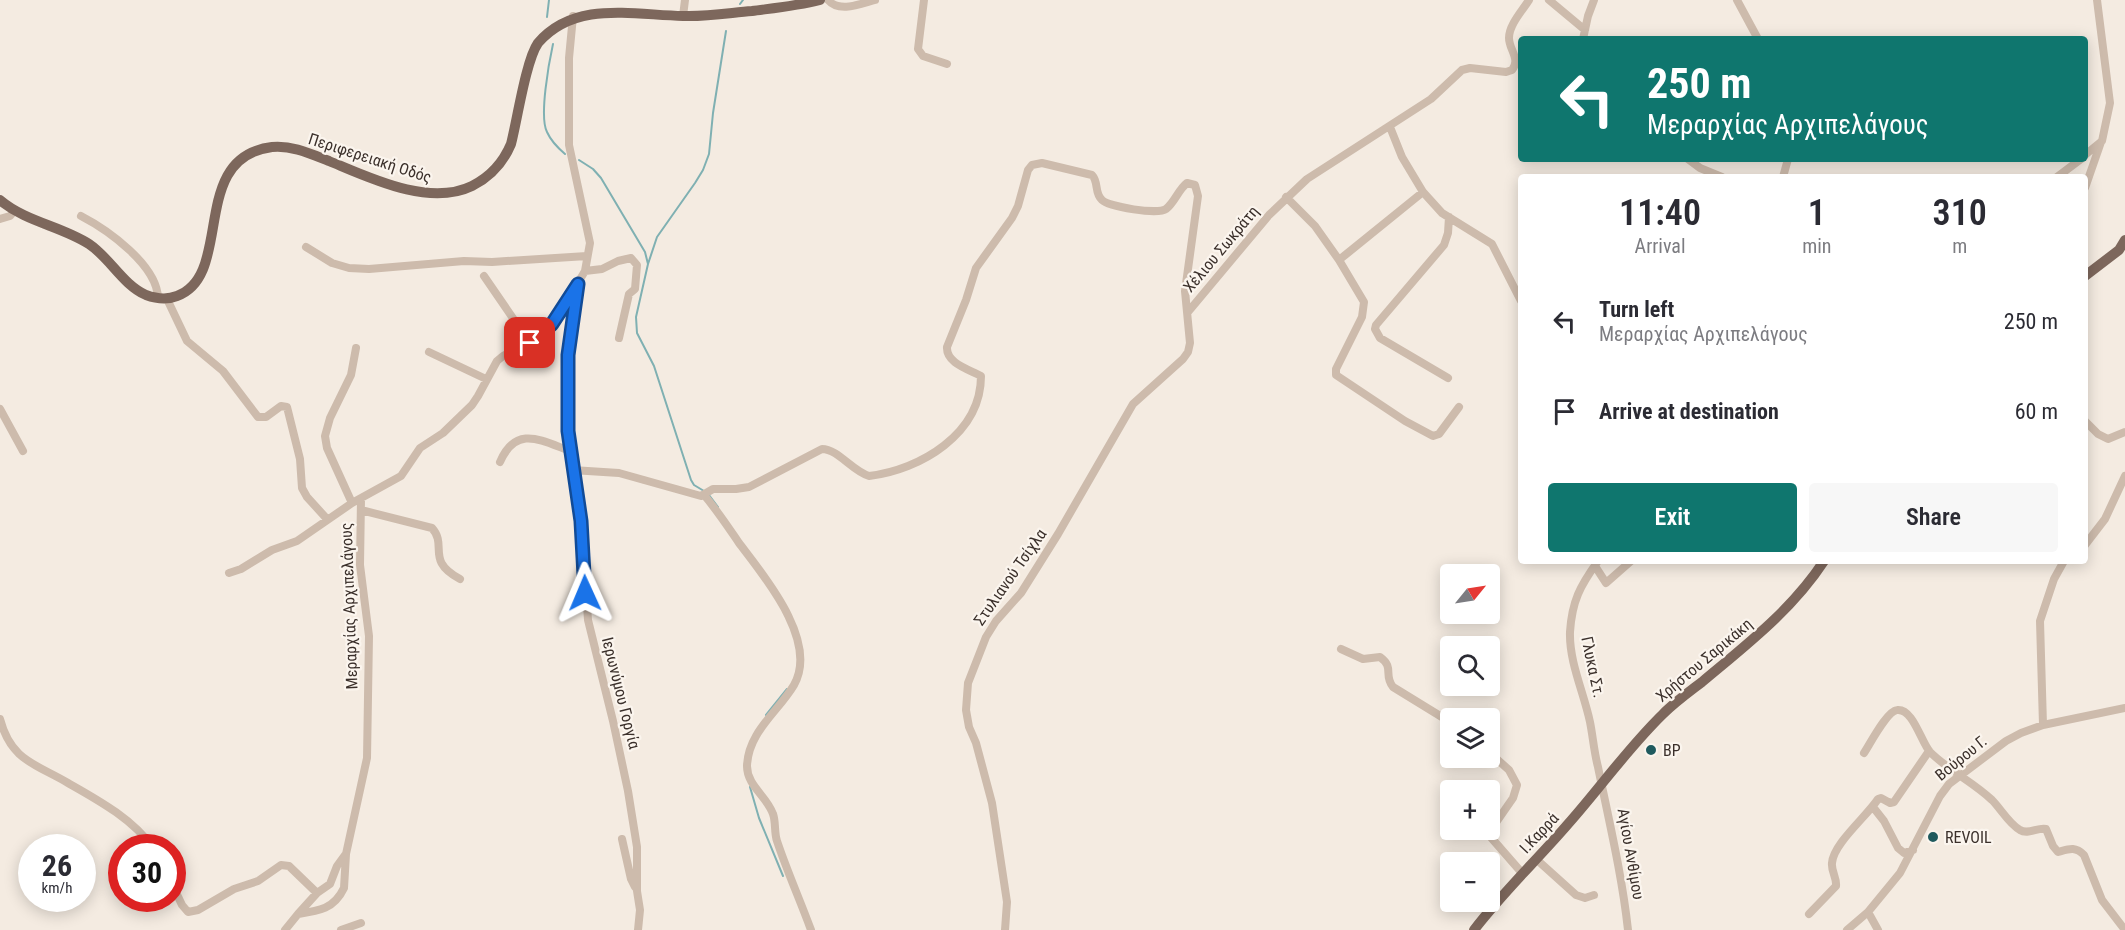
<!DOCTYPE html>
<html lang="en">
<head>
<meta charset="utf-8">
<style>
  body { margin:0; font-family:"Roboto Condensed",sans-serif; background:#f7f7f7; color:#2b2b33; height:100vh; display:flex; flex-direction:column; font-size:22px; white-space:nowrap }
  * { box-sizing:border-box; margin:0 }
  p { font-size:20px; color:#7c7c81 }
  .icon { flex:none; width:33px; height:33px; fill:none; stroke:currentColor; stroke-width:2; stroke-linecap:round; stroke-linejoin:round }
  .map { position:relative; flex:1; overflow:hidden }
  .details { position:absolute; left:1518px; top:174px; width:570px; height:390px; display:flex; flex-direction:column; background:#fff; border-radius:6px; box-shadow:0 3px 15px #0003 }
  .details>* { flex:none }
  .hud { position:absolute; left:1518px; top:36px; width:570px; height:126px; border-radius:6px; box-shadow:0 3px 15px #0003; background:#0f766e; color:#fff; overflow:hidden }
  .needle { width:39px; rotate:60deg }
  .controls { position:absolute; left:1440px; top:564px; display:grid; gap:12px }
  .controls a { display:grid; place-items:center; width:60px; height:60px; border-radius:6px; background:#fff; box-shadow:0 3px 15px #0003; font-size:30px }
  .speed { position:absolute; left:18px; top:834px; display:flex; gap:12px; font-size:30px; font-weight:700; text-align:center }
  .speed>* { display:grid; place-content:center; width:78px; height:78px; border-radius:50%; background:#fff; box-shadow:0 3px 15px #0003; line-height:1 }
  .speed small { font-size:15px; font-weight:400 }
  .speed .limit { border:9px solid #d22; background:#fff; color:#111 }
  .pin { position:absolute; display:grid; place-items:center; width:51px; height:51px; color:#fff; margin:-26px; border-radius:12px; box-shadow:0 3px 9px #0006 }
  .me { position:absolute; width:66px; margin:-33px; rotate:359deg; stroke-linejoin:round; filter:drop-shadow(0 0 4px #0008) }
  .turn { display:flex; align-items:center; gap:21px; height:126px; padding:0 30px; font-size:27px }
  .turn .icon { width:78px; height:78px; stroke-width:2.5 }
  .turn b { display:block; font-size:42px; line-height:51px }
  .eta { display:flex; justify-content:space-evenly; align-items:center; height:102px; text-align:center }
  .eta b { font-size:36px; font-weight:600; line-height:42px }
  .action { display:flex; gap:12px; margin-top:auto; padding:12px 30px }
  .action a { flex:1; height:69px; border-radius:6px; background:#0f766e; color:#fff; font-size:24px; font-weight:600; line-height:69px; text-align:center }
  .action a+a { background:#f7f7f7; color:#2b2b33 }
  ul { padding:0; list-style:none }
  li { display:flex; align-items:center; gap:18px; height:90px; padding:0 30px }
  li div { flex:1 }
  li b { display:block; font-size:22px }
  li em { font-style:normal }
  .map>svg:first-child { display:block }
</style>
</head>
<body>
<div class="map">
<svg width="2125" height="930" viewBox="0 0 2125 930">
  <rect width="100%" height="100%" fill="#f4ebe1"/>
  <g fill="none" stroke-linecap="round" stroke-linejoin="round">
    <!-- stream -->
    <path stroke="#7fb0b2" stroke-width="2" d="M740,4L743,0
      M547,17L549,0
      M553,44C549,62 539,117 547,132C551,141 558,148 565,154
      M579,160L593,169L601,178L645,252L648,264L636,317L637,333L654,366L691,480L694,485L704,491
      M648,264L657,237L695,183L703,170L709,154L713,113L726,31
      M709,495L718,507
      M766,715L787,689
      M750,787L759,818L783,876"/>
    <!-- minor -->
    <path stroke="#cdbbac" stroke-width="8" d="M828,0C839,13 860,4 875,0
      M924,0L918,49L923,56L947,64
      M1549,0L1585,30
      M1737,0L1758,39
      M683,16L685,0
      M1583,39L1588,16L1594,0
      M1390,127L1402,157L1423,192L1442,213L1492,244L1521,301
      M2085,155L2102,141L2110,103L2097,0
      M1688,159L1700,168L1722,177
      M1783,177L1788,159
      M2057,177L2081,159
      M2085,188L2101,142
      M1286,197L1315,226L1339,260L1364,302L1362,317L1336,369V375L1405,421L1433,436L1439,434L1459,407
      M81,216C108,230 157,265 158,298
      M0,219L10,216L15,210
      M306,247L332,263L349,268L369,269L464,261L492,262L587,256
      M1339,260L1423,192
      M585,271L602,269L618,261L631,258L637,265L635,289L629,294L619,338
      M484,276L530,343
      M576,291L568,355V431L581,521L588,620L613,721L628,791L637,847V891L640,910L638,930
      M167,299L187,341L223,371L258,417H266L281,406L287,407L300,459L302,488L307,497L327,519
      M1188,312L1269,215L1307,179L1431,99L1462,70L1470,68L1506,72L1512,70C1521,59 1509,50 1509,38C1509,25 1522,11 1529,0
      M429,352L486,379
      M1448,378L1380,338L1375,329L1376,325L1444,245L1448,233L1449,217
      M0,409L23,451
      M2085,421L2098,434L2108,439L2125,432
      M500,462C516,425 540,440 570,451
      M572,470L619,473L701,496L713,489H736L749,487L822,449C838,449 852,471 869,476C920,470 981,434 981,376C968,369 946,363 947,347L966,300L976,268L1012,218L1018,206L1028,170L1032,165L1042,163L1092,175C1099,182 1094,193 1102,200C1109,207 1158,215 1166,209C1175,202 1178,190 1187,183L1195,185L1198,196L1185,291L1190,343L1188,352L1183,359L1133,404L1058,534L1021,593L996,621L986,637L968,683L966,710L969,727L976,743L992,803L1007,902L1005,930
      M704,495C717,510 728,527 739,543C764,576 819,641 794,685C778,712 748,732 747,766C747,786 767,796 773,814C776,822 774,832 777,841C787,871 800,900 811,930
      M352,503L327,448L325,436L330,418L351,375L356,348
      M361,510L432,528C448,546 425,560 460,579
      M2085,545L2105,519L2125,476
      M1598,561C1580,586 1572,601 1570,632C1569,662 1584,693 1590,722C1593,737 1594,752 1598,767C1609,821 1622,875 1628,930
      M1595,566L1606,583L1631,561
      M229,573L241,569L272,550L297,541L352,503L401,476L420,448L443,433L472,405L478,396L497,361L503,356L539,337L557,318L585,271L590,243L569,145V58L573,16
      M1341,649L1363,659L1380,657C1395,668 1383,675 1393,687L1450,722
      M0,719C11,761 36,764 68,783C98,800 133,819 153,848
      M2043,725L2040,621L2054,579L2064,561
      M1490,753L1509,770L1517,785L1513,798L1488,834L1522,873
      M1864,753C1870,744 1887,711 1897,710C1913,708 1921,742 1930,752C1948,770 1973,782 1992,800C2001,809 2009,824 2020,830C2028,835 2038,827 2046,829L2053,846L2058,852C2069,849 2075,846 2084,855L2102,900L2125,930
      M1873,807L1884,821L1898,848L1904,853L1913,850
      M622,839L631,879L635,887
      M1536,859L1576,895L1585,898L1594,895
      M172,884L182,905L188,912L198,910L234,889L258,881L281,865L289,866L317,893
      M1868,912L1878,930
      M298,914L317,893L330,884L337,866L345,855
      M1809,914L1836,886C1837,878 1831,871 1832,863C1833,844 1867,816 1878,799L1881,798L1890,803L1894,802L1929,751
      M285,930L298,914C319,911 334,909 344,888L346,854L367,758L369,636L360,565L361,499
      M341,930L361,923
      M1847,930L1868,912L1900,873L1940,796L1949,784L2006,741L2021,733L2043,725L2125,708"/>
    <!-- major -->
    <path stroke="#7d675c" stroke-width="10" d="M0,200C26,222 61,226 89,244C110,258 123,285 146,295C157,299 167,300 177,296C235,275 188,157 272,147C292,145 311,154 329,161C370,178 429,207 472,186C490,177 503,163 511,144C517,121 526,60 538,43C575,0 633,15 683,16C706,17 729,13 752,11C775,8 797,6 820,0
      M2085,276L2119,250L2125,240
      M1474,930C1503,892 1537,860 1568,824C1600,788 1628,748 1663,714C1675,702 1689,692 1702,682C1746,645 1792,610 1824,561"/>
  </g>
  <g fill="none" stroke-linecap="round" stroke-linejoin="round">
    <!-- route casing -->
    <g stroke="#114b97" stroke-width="15">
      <path id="route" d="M530,343L552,324L578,284L568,355V431L581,521L585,593"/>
    </g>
    <!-- route -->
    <use href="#route" stroke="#1a73e8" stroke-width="10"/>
  </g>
  <!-- markers -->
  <g fill="#1f5a5e" stroke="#fbf5ee" stroke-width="2">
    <circle cx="1651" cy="750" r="6"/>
    <circle cx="1933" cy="837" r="6"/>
  </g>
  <g text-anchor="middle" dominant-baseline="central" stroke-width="4.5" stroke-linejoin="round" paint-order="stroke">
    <!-- street labels -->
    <g font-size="16" fill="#3b302b" stroke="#fbf5ee">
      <text transform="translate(370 158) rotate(18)">Περιφερειακή Οδός</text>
      <text transform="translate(1221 249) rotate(-50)">Χέλιου Σωκράτη</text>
      <text transform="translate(1010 577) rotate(-55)">Στυλιανού Τσίχλα</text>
      <text transform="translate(349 606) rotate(-92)">Μεραρχίας Αρχιπελάγους</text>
      <text transform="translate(1704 660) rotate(-40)">Χρήστου Σαρικάκη</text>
      <text transform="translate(1593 667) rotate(78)">Γλυκα Στ.</text>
      <text transform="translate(621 693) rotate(76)">Ιερωνύμου Γοργία</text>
      <text transform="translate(1961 758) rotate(-39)">Βούρου Γ.</text>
      <text transform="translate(1539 833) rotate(-47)">Ι.Καρρά</text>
      <text transform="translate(1631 854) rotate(80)">Αγίου Ανθίμου</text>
    </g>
    <!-- poi labels -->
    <g font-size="16" fill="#3b302b" stroke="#fbf5ee" text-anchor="start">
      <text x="1663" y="750">BP</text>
      <text x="1945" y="837">REVOIL</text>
    </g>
  </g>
</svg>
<div class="controls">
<a><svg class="needle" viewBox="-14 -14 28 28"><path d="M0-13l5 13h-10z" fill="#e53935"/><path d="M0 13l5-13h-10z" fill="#7c7c81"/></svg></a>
<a><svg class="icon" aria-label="search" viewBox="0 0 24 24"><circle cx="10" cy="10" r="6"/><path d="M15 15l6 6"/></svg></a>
<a><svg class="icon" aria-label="layers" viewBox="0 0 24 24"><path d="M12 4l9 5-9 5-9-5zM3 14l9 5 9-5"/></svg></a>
<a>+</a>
<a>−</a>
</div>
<div class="speed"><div>26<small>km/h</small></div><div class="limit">30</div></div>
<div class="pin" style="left:530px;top:343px;background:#d93025"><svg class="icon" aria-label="arrive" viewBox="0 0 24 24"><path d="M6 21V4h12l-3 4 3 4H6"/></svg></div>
<svg class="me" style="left:585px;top:593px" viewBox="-20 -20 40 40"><path d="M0-17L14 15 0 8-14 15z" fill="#1a73e8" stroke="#fff" stroke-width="4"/></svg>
<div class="hud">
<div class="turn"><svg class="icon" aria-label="left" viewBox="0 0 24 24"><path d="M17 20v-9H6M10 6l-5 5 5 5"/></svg><div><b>250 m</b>Μεραρχίας Αρχιπελάγους</div></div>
</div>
<section class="details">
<div class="eta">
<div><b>11:40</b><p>Arrival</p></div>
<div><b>1</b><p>min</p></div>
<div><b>310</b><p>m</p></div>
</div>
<ul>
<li><svg class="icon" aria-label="left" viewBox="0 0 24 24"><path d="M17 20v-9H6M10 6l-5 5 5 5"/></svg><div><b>Turn left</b><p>Μεραρχίας Αρχιπελάγους</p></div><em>250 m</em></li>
<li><svg class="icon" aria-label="arrive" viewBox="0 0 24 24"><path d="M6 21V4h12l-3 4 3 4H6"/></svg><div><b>Arrive at destination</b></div><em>60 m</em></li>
</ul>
<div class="action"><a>Exit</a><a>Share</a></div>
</section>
</div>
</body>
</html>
